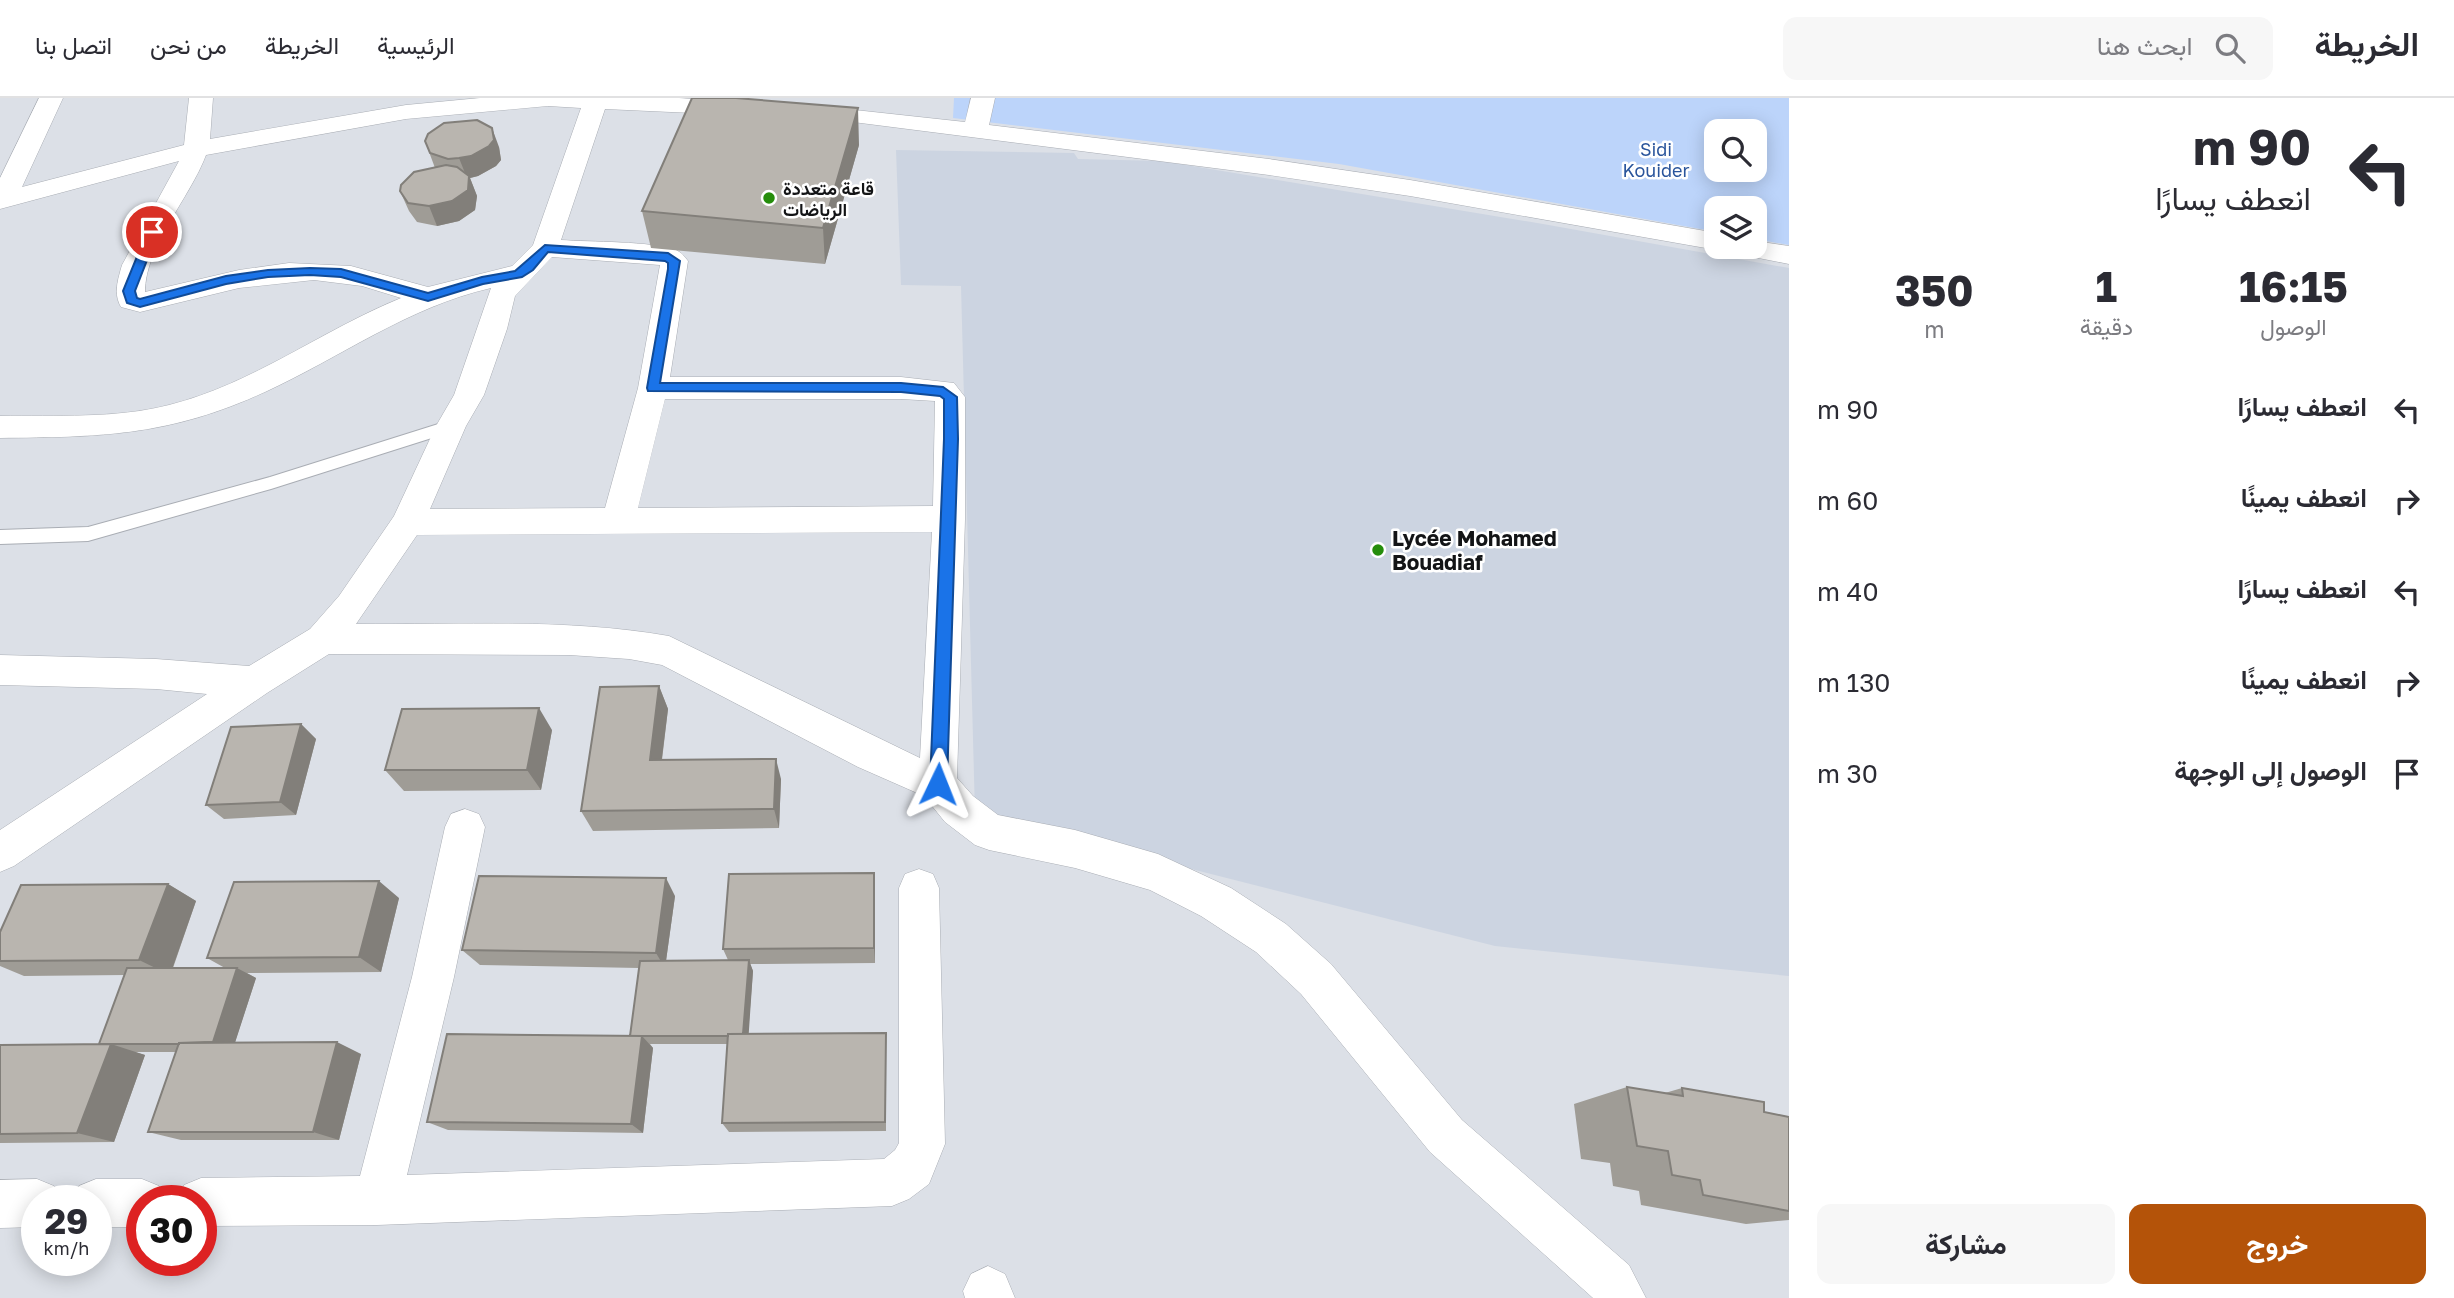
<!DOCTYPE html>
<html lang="ar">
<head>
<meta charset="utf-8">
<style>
  body { margin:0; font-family:"Golos Text",Vazirmatn,sans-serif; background:#f7f7f7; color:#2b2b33; direction:rtl; height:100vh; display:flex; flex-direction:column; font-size:26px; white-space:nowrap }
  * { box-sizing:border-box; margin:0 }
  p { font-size:23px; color:#7c7c81 }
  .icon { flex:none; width:38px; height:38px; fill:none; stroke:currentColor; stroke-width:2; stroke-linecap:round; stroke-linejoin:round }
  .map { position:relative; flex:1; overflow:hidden; direction:ltr }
  .drawer { display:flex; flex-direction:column; background:#fff; width:665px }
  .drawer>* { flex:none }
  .guide { background:#fff; color:#2b2b33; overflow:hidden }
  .tools { position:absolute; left:1704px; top:21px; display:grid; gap:14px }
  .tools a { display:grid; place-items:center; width:63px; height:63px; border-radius:14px; background:#fff; box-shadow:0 4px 18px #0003; font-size:35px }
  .speed { position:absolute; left:21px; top:1087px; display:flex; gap:14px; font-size:35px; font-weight:700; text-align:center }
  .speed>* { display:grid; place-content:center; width:91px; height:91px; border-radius:50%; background:#fff; box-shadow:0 4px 18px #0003; line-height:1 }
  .speed small { font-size:18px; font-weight:400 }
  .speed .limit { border:10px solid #d22; background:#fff; color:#111 }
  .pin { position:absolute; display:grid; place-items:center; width:60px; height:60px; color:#fff; margin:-30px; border:4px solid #fff; border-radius:50%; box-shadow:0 2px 7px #0007 }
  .me { position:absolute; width:77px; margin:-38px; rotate:2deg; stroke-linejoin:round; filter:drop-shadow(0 0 5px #0008) }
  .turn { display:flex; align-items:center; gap:24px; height:147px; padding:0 28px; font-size:32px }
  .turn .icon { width:91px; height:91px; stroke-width:2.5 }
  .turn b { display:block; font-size:49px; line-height:60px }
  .eta { display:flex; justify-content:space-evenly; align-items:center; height:119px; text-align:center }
  .eta b { font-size:42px; font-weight:700; line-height:49px }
  .cta { display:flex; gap:14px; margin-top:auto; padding:14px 28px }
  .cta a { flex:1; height:80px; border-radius:14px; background:#b45309; color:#fff; font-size:28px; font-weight:700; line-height:80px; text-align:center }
  .cta a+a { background:#f7f7f7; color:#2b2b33 }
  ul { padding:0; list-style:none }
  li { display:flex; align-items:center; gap:21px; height:91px; padding:0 28px }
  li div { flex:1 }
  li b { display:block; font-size:26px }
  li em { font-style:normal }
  header { display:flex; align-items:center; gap:42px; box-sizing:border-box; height:98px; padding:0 35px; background:#fff; border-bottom:2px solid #e1e1e2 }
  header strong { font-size:33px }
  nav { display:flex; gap:38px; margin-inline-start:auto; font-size:24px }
  .search { width:490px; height:63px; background:#f7f7f7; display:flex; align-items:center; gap:18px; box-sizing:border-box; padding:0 24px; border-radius:14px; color:#7c7c81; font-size:26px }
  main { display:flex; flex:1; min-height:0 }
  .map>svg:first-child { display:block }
</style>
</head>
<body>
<header>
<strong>الخريطة</strong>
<div class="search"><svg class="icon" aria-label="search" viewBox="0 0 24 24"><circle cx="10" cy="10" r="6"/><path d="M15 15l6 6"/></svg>ابحث هنا</div>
<nav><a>الرئيسية</a><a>الخريطة</a><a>من نحن</a><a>اتصل بنا</a></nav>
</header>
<main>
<section class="drawer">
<div class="guide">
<div class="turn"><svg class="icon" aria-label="left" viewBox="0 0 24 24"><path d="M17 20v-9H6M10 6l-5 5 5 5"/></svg><div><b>90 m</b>انعطف يسارًا</div></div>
</div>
<div class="eta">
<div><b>16:15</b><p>الوصول</p></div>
<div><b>1</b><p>دقيقة</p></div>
<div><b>350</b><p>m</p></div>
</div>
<ul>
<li><svg class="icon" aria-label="left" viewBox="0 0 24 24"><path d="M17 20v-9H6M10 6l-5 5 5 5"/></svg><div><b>انعطف يسارًا</b></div><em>90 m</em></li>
<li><svg class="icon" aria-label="right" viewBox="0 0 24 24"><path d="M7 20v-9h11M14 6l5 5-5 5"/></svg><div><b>انعطف يمينًا</b></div><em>60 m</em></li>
<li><svg class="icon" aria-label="left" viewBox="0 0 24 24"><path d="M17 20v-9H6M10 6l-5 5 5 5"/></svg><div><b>انعطف يسارًا</b></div><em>40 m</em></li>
<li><svg class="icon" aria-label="right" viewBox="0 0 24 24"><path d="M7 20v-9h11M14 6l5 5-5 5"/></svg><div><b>انعطف يمينًا</b></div><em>130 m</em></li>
<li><svg class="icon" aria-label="arrive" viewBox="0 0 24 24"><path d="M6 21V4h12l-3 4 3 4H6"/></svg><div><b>الوصول إلى الوجهة</b></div><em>30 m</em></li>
</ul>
<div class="cta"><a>خروج</a><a>مشاركة</a></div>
</section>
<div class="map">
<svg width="1789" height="1200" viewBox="0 0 1789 1200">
  <rect width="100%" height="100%" fill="#dce0e7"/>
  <!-- built -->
  <path fill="#ccd4e1" d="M896,52L1074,55L1078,61L1162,63L1543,126L1789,170V878L1495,848L975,716L961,188L901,187Z"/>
  <!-- green -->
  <path fill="#bcd4fa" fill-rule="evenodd" d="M954,0H1789V147L1755,141V110H1717V134L1339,66L953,20ZM1717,33H1755V72H1717Z"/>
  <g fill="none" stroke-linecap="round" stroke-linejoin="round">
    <!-- lane casing -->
    <g stroke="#a9adb4" stroke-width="2">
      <path id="lane" d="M451,322L457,324L459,328L457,332L271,391L88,443L0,446V432L88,429L270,379Z"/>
    </g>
    <!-- street casing -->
    <g stroke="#a9adb4" stroke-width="1">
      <path id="street" d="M39,0H63L22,89L184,47L189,0H213L210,41L406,7L480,0H679L746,5L749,10L746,15L737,17L605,11L561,142C590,144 651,143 676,152C682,155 684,158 688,163L670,279H901L954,285L965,299V421L957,680L973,698L998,717L1075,732L1158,756L1231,790L1286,826L1331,866L1462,1022L1629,1167L1646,1200H1593L1430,1054L1301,896L1256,854L1201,818L1150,792L1075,770L989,752L975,747L945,724L924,698L858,669L662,567L629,561L569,557L329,556L267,595L14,768L0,774V732L207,596L156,591L0,587V557L156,561L249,568L310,531L339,498L394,418L436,328L454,297L491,190C408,209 341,259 265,294C169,338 102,339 0,340V318C56,317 115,321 169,307C253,286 322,232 401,200L362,188L314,182L239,190L140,214L121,209C113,196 118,181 122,167L179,63L0,111V80ZM548,8L581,10L533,147L512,168L428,189L351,168L289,165L239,172L145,194C145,148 190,100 206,57L406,21ZM552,159L660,167L638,290L605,410L430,411L466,328L484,297L507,231L515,198ZM665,301H901L935,303L933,408L638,410ZM932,434L920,660L669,538C566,520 460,527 356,526L417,437Z
        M971,0H995L989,27L1269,61L1410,82L1717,135V149H1727L1717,152L1410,98L1269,77L853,24L800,19L797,14L800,9L809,7L965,24Z
        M1755,143L1789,148V166L1733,155L1729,149H1755Z
        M465,711L479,716L485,729L454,879L407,1077L884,1061L895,1052L899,1045V790L905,776L919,771L933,776L939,790L945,1046L929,1086L909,1101L892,1108L377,1127L201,1128V1102H178L184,1087L201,1080L360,1078L412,879L445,729L451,716Z
        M37,1081L54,1088L60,1102H37V1129L0,1130V1082Z
        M96,1081H142L159,1088L165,1102H142V1129H96V1102H73L79,1088Z
        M988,1168L1005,1176L1015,1200H965L963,1193L971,1176Z"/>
    </g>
    <!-- lane -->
    <use href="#lane" fill="#fff" fill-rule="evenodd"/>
    <!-- street -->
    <use href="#street" fill="#fff" fill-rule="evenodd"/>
  </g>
  <!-- wall -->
  <path fill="#9f9c96" d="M425,43L499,49L501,62L496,68L478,78L470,80L477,98L475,112L459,123L437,128L417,124L409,113L400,93L435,70Z
    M859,47L825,166L651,150L642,113Z
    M659,588L668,611L662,662L781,681L779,730L593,733L581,713Z
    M301,626L316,641L296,717L224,721L206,707Z
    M552,632L541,692L404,693L385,672Z
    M874,775L875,865L750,866L753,873L748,936L886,947V1033L729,1034L722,1025L727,946H650L653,950L643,1035L448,1032L427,1024L630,938L639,870L480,867L462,852L675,798L666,863L728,862L723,851Z
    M168,786L196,803L173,870H225L207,860L399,800L381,874L247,875L256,880L235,944L361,956L339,1042H181L148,1034L176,954H135L145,957L114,1044L0,1045V947L99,946L125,877L24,878L0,868V834Z
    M1627,989L1665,995L1682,990L1764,1014L1789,1019V1122L1746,1126L1641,1107L1639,1093L1613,1088L1610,1065L1581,1061L1574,1006Z"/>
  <!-- shaded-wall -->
  <path fill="#827f7a" d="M858,10L859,47L825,166L823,130Z
    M492,30L499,49L501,62L496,68L478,78L470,80L477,98L475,112L459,123L437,128L429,108L467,80L459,60Z
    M659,588L668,611L659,683L650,662Z
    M539,610L552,632L541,692L527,672Z
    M301,626L316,641L296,717L280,704Z
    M776,661L781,681L779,730L774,711Z
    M874,775L875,792V865L874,850Z
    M666,780L675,798L665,870L656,855Z
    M379,783L399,800L381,874L359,859Z
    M168,786L196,803L170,877L139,862Z
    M749,862L753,873L748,946L743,938Z
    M237,870L256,880L232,954L212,946Z
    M642,938L653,950L643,1035L631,1026Z
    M337,944L361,956L339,1042L313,1034Z
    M111,946L145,957L114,1044L77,1035Z"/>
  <!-- building -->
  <path fill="#b9b5af" stroke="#827f7a" stroke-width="2" d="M692,0H736L858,10L823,130L642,113Z
    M477,22L492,30L494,42L489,48L471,58L459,60L448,61L430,55L425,43L428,36L444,25Z
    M446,67L457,69L469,78L468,92L452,103L429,108L408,105L400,93L401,87L414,74Z
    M659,588L650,662L776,661L774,711L581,713L600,589Z
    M539,610L527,672H385L402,611Z
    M301,626L280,704L206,707L231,629Z
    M874,775V850L723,851L729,776Z
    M479,778L666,780L656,855L462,852Z
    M379,783L359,859L207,860L234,784Z
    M168,786L139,862L0,863V834L21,787Z
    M749,862L743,936H728V938H630L640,863Z
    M127,870H237L213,944L179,945V946H99Z
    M886,935L885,1024L722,1025L728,936Z
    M447,936L642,938L631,1026L427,1024Z
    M337,944L313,1034H148L179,945Z
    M111,946L77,1035L0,1036V947Z
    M1627,989L1683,998L1682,990L1764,1004V1014L1789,1019V1113L1703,1097L1700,1082L1672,1077L1668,1053L1637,1048Z"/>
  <!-- route -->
  <path fill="#1a73e8" stroke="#114b97" stroke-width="2" d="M152,131L158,134L135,193L137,200L140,201L226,178L268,172L310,170L341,171L428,195L482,179L515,173L545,147L668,155L680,163L660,285H901L943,289L957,299L958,341L947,686L944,691L938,693L932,691L930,686L944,341V301L940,298L901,294L648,293L647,290L668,171V165L665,163L548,154L533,172L522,179L483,186L428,203L341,179L310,177L268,179L226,186L140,209L127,205L123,193L147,134Z"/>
  <!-- markers -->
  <g fill="#258d0b" stroke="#fff" stroke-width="2.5">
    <circle cx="769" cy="100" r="7"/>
    <circle cx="1378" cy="452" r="7"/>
  </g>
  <g text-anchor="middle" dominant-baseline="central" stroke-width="5" stroke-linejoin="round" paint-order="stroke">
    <!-- far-park labels -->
    <g font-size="18" fill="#2a559c" stroke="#fff">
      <text x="1656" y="51">Sidi<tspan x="1656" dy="21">Kouider</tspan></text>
    </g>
    <!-- far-poi labels -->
    <g font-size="18" font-weight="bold" fill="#131416" stroke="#fff" text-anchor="start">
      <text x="783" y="90">قاعة متعددة<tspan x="783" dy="21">الرياضات</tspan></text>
    </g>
    <!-- poi labels -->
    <g font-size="21" font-weight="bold" fill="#131416" stroke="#fff" text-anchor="start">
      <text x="1392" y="440">Lycée Mohamed<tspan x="1392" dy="24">Bouadiaf</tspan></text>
    </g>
  </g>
</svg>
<div class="tools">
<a><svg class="icon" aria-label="search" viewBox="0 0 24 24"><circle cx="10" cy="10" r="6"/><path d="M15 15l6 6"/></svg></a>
<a><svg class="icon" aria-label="layers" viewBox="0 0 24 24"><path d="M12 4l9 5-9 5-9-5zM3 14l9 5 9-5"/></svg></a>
</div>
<div class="speed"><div>29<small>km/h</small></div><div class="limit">30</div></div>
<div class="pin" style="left:152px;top:134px;background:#d93025"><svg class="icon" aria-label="arrive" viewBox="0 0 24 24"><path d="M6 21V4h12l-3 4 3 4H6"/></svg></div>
<svg class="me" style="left:938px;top:686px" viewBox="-20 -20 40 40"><path d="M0-17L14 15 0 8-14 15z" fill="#1a73e8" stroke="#fff" stroke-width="4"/></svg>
</div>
</main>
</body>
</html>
